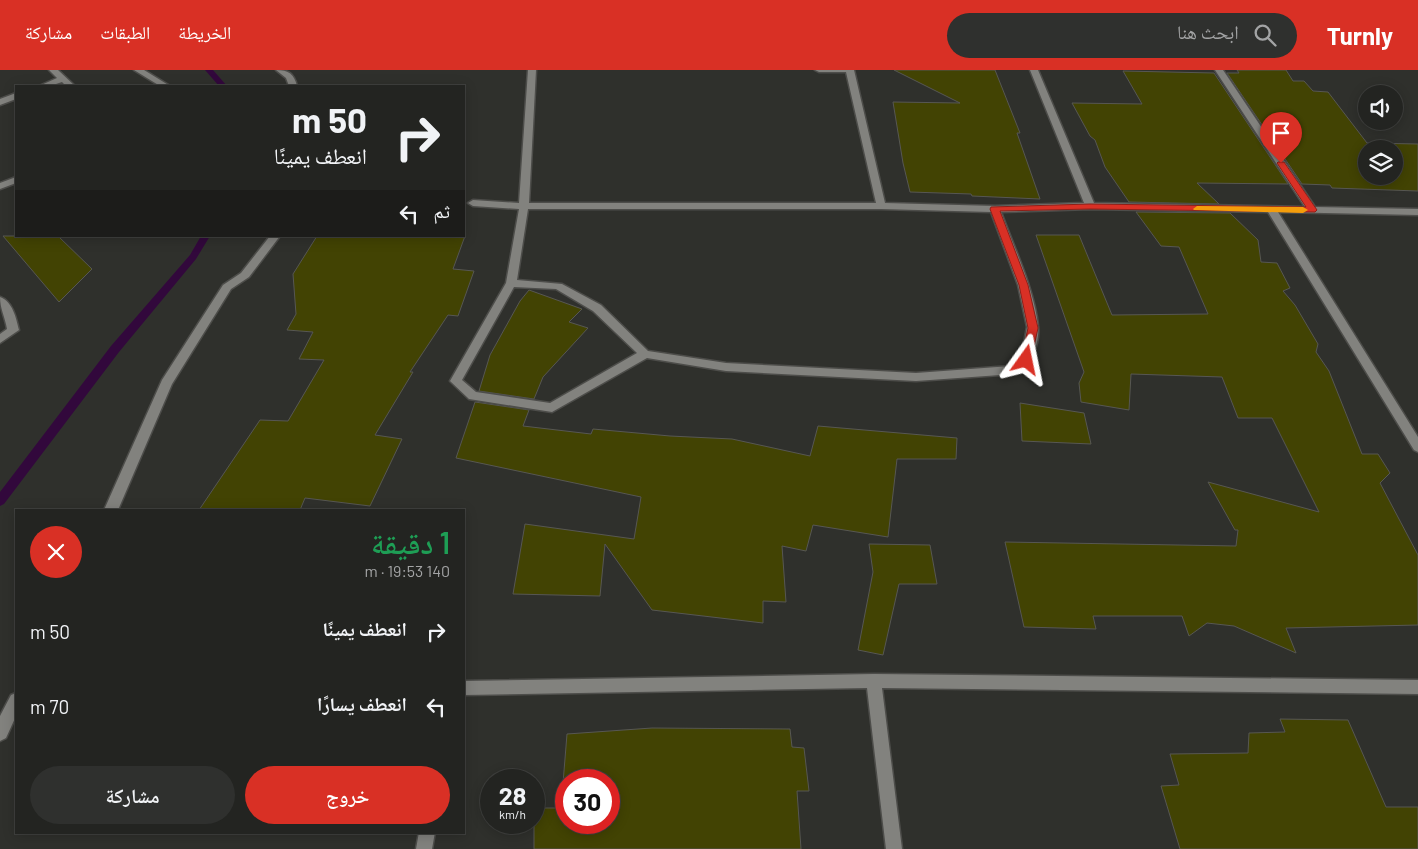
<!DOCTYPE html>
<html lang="ar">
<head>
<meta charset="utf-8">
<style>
  body { margin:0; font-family:Barlow,"Noto Naskh Arabic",sans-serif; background:#2f302e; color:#f1f3f6; direction:rtl; height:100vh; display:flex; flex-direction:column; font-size:19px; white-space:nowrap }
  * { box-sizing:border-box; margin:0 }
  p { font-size:16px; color:#a3a4a5 }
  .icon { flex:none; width:28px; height:28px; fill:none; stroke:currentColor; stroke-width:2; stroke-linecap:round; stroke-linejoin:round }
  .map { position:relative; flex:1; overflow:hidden; direction:ltr }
  .side { position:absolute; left:15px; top:439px; width:450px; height:325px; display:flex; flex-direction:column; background:#232421; border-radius:0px; box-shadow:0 2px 12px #0003,0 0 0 1px #40413f; direction:rtl }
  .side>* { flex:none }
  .hud { position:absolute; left:15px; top:15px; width:450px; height:152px; border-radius:0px; box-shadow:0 2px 12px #0003,0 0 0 1px #40413f; direction:rtl; background:#232421; color:#f1f3f6; overflow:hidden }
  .fabs { position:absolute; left:1358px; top:15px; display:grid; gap:10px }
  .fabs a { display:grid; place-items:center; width:45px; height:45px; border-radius:50%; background:#232421; box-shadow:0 2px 12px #0003,0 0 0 1px #40413f; font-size:25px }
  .speed { position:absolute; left:480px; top:699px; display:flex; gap:10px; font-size:25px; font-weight:700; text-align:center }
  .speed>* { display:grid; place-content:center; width:65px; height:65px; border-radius:50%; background:#232421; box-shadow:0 2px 12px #0003,0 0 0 1px #40413f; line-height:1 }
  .speed small { font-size:12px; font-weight:400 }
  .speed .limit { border:8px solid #d22; background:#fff; color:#111 }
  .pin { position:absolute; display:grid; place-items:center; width:42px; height:42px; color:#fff; margin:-51px -21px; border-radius:50% 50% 50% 0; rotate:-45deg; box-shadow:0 0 5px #0007 }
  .pin .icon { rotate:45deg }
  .me { position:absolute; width:55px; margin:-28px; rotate:12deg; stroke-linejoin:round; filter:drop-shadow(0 0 4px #0008) }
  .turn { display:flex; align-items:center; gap:18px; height:105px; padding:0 15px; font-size:22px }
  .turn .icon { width:65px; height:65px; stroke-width:2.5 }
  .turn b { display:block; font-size:35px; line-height:42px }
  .then { display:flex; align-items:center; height:48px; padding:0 15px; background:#0003; gap:10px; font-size:19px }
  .round { display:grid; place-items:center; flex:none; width:52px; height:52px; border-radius:26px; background:#2f302e }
  .head { display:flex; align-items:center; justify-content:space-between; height:85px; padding:0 15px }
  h1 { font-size:30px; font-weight:600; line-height:38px; color:#1e9e55 }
  .primary-button { display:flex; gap:10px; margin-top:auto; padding:10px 15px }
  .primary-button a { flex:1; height:58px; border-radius:30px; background:#d93025; color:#fff; font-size:20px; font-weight:600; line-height:58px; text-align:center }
  .primary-button a+a { background:#2f302e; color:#f1f3f6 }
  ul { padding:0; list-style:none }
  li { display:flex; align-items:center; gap:15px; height:75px; padding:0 15px }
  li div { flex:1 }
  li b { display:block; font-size:19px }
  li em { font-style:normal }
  header { display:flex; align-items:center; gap:30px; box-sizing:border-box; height:70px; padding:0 25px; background:#d93025; color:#fff }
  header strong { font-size:24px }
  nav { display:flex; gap:28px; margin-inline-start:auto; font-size:18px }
  .search { width:350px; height:45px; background:#2f302e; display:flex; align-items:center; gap:12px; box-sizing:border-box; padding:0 18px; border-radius:28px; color:#a3a4a5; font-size:19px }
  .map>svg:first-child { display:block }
</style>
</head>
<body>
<header>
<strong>Turnly</strong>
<div class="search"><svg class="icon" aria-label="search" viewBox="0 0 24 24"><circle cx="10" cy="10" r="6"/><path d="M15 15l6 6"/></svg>ابحث هنا</div>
<nav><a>الخريطة</a><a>الطبقات</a><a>مشاركة</a></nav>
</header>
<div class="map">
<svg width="1418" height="779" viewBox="0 0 1418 779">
  <rect width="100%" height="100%" fill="#2f302c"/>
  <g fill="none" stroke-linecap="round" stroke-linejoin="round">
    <!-- stream -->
    <path fill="#32083c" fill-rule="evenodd" d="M205,0H213L227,16H219Z
      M201,166H210L196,189L119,282L4,434L0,436V422L111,276L190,185Z"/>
  </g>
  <!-- building -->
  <path fill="#424303" stroke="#575753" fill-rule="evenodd" d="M894,0H995L1020,63H1017L1040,129L972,126L971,124L910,122L903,93L893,32L960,33Z
    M1237,0H1286L1293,11H1304L1313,21L1328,22L1367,73L1418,74V121L1332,118L1330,115L1302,114L1227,3H1239ZM1366,79H1394V106H1366Z
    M1123,1L1214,3L1288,114L1197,113L1219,134L1129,132L1105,97L1095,70L1090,66L1072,33L1142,34Z
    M1136,142L1230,143L1258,170L1261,192L1277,193L1290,218L1283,221L1295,235L1318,274L1316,282L1329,301L1362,384H1378L1390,403L1380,413L1418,485V555L1286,558L1296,583L1234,556L1207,553L1189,566L1182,546H1093L1096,559L1024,557L1005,472L1236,476L1238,460H1235L1208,412L1319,442L1272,348H1238L1222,307L1131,304L1129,340L1081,332L1079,313L1084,302L1036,165H1079L1112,245L1208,244L1179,177L1161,176Z
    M3,166H58L92,199L59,232Z
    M317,166H465L453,199L474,201L458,246L448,245L410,302H413L375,365L402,369L370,436L305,428L300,440H199L260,350L288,351L324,290L299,289L313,262L287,260L296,244L293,204Z
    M529,220L582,239L569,252L588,258L543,307L534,329L479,321L490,285L520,231Z
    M475,332L529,340L523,356L591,364L593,359L670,366L732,369L810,386L818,356L957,368L956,389H897L888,467L813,455L806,481L782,476L786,532L763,531V553L652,540L605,474L600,526L513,524L525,454L634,469L641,427L456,388Z
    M1020,333L1084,343L1091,374L1022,371Z
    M869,474L930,475L937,514H899L883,585L858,580L873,502Z
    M1280,649L1348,650L1386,737H1418V779H1180L1161,716L1179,715L1170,684L1248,683L1249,663L1285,662Z
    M652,658L790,659L792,677L804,678L809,721H797L801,779H534V738H561L567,664ZM566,710H609V752H566Z"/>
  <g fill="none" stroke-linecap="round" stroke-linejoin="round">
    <!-- minor casing -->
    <g stroke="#4d4d4a" stroke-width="3">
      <path id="minor" d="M49,0H58L75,16H66L62,12L50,16H39L57,8Z
        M134,0H144L170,16H160Z
        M276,0C289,0 294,4 297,16H289L286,8Z
        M528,0H536L529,133H876L846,2H819L815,0H854L885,133L995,136L1084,133L1030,0H1038L1094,133L1305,137L1215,0H1223L1315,137L1418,139V145L1278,142L1418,367V382L1414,380L1268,142L1090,139L1001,142C1013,175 1035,221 1038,256C1040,272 1031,299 1014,304L916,311L726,301L647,288L552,342L469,329L450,311L506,213L519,139L473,136L468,133L473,130L519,133ZM528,139H881L991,142L1018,215L1027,257L1021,288L1011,296L916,303L726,293L648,281L601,235L562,214L517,210ZM514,217L556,219L593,241L637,283L550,333L476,322L462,310Z
        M16,23V29L0,35V29Z
        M16,107V113L0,119V113Z
        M270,166H280L249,207L231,219L172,314L118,440H104L162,310L223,215L241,203Z
        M0,227C13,232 16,248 19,260L0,273V264L7,259C5,247 0,239 0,227Z
        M874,604L1418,610V624L882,618L902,779H886L867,618L464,625V611Z
        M16,623V646L6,668L0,671V646L11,625Z
        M419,762H435L432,779H416Z"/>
    </g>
    <!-- minor -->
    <use href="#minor" fill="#82827e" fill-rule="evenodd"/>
  </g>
  <!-- route -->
  <path fill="#d93025" stroke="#8d1f18" d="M1278,92H1284L1317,140L1315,142L1090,139L1000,141L1028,215L1038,258L1031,290L1026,294L1022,293L1021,290L1028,258L1019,215L990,139L991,137L1090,134L1306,137L1277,93Z"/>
  <!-- slow -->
  <path fill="#f59e0b" d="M1197,136L1303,137L1308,140L1303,143L1194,140L1193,139Z"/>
</svg>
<div class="fabs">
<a><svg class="icon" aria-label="sound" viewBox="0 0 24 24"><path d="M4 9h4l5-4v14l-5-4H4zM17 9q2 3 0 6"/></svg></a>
<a><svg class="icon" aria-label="layers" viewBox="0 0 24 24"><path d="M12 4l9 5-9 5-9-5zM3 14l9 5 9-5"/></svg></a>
</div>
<div class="speed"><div>28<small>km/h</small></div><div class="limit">30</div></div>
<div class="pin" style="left:1281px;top:93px;background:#d93025"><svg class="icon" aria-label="arrive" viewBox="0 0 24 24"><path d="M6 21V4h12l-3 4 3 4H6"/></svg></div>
<svg class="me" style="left:1026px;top:290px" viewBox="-20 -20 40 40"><path d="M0-17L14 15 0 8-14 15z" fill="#d93025" stroke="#fff" stroke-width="4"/></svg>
<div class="hud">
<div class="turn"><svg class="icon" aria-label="right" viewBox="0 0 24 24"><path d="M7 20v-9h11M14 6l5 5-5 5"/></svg><div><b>50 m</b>انعطف يمينًا</div></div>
<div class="then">ثم<svg class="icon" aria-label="left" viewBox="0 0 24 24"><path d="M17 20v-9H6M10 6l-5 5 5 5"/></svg></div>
</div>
<section class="side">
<div class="head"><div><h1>1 دقيقة</h1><p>140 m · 19:53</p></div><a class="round" style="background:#d93025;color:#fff"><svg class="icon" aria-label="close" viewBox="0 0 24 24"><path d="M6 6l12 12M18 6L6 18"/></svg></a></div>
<ul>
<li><svg class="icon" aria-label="right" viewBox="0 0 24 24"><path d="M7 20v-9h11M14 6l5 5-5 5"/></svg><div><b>انعطف يمينًا</b></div><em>50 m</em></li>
<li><svg class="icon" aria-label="left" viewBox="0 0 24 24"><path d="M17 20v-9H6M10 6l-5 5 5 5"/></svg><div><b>انعطف يسارًا</b></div><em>70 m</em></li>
</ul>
<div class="primary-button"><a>خروج</a><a>مشاركة</a></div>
</section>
</div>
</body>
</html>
